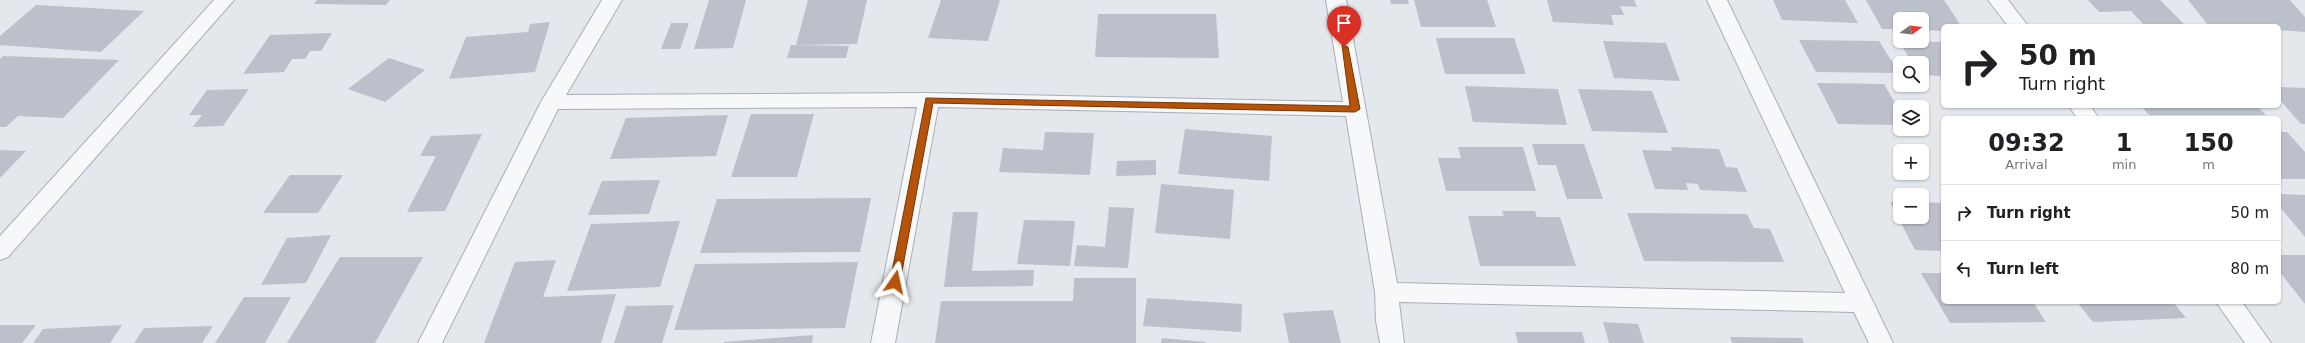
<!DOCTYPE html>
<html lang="en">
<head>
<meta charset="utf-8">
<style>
  body { margin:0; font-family:"DejaVu Sans",sans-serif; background:#f2f2f2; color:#202124; height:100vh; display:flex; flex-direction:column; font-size:15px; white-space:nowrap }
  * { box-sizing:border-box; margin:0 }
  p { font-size:13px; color:#757577 }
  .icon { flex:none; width:22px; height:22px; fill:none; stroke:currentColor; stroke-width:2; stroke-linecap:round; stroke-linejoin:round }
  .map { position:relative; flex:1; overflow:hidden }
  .details { position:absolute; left:1941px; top:116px; width:340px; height:188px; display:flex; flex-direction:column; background:#fff; border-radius:6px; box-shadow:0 1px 3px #0004 }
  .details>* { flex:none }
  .guide { position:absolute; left:1941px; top:24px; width:340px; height:84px; border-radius:6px; box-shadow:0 1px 3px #0004; background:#fff; color:#202124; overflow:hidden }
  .needle { width:26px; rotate:75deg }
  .controls { position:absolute; left:1893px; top:12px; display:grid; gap:8px }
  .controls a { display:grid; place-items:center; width:36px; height:36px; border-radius:6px; background:#fff; box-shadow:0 1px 3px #0004; font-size:20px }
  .pin { position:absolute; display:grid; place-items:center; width:34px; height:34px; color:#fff; margin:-41px -17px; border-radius:50% 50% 50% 0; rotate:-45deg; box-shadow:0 0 4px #0007 }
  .pin .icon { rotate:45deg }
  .me { position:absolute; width:44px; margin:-22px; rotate:11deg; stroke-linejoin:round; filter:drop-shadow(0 0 3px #0008) }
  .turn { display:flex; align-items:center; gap:14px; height:84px; padding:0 12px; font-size:18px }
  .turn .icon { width:52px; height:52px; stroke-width:2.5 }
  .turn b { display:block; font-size:28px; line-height:34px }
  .eta { display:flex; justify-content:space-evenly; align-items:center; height:68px; text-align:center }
  .eta b { font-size:24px; font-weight:700; line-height:28px }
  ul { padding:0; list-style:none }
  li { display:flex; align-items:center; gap:12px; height:56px; padding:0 12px; border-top:1px solid #e0e0e0 }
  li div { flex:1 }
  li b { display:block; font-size:15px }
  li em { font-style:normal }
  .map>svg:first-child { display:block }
</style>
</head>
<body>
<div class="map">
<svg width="2305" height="343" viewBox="0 0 2305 343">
  <rect width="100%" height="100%" fill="#e4e7ec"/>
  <!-- building -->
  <path fill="#bbc0ca" d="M317,0H390L386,5L314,4Z
    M709,0H746L733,48L694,49Z
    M808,0H867L857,44L796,45Z
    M941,0H1000L988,41L928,38Z
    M1390,0H1408L1409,4H1391Z
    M1414,0H1487L1496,27H1421Z
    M1547,0H1634L1637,7L1620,6L1624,15H1611L1614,25L1553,22Z
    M1773,0H1845L1858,23L1782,20Z
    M1866,0H1944L1961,26H1943V31L1922,30V19H1900V29H1882Z
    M2088,0H2160L2186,26H2145L2131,11L2099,12Z
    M2188,0H2290L2305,17V32L2279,30V26H2209Z
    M36,5L144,11L101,52L0,45V36Z
    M1098,14H1216L1219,58L1095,57Z
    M550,22L535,72L449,79L466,37L528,32L530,24Z
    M671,23H689L680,49H661Z
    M332,33L321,51H310L305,59H292L284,72L243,74L270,35Z
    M1436,38H1514L1526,74H1445Z
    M1799,40L1879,41L1899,73L1816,72Z
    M1603,41L1666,43L1680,81L1614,78Z
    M1899,41L1943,42V76L1922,75V63H1912Z
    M791,45L849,46L846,58H787Z
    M3,56L119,60L63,118L18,116L6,127H0V59Z
    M389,58L425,70L385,102L348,89Z
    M1817,83L1884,84L1900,112V125L1838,124Z
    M1465,86L1558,89L1567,125L1473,122Z
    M2279,87L2305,88V124H2301L2279,99Z
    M249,89L223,126L193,127L202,115H189L207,90Z
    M1578,89L1652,91L1668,133L1592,131Z
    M2141,106H2257L2266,115H2149Z
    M751,114H814L797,177H731Z
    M728,115L716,156L610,159L626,118Z
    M1185,129L1272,136L1269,181L1178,174Z
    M1045,132L1094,133L1090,175L999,172L1003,148L1043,150Z
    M2279,132H2287L2305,152V179H2279Z
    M482,134L445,211L407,212L436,156H420L431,136Z
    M1532,144H1584L1603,199H1567L1556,165H1538Z
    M1458,147H1523L1536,191H1446L1438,158H1461Z
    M1671,147L1719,149L1726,167L1737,168L1747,192L1700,190L1698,184L1686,183L1688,190L1655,189L1642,150L1672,151Z
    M0,150L26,151L0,178Z
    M1156,160V175L1116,176L1117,161Z
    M290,175H343L318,213H263Z
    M660,180L649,214L588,215L602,181Z
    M1161,184L1234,190L1230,239L1155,233Z
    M2279,194L2305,195V237L2279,206Z
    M871,198L860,252L700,253L717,199Z
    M1890,202H1900V217H1922V202L1943,203V251L1915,250Z
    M1109,207L1134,208L1128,268L1074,266L1077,245L1105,247Z
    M1502,211H1535L1537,217H1560L1576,266H1480L1468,216H1504Z
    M953,212H978L972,271L1034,270L1033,286L944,287Z
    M1627,213L1747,214L1754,228L1770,229L1784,262L1644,261Z
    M1024,220L1075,221L1070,266L1017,264Z
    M680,221L660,287L567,291L591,224Z
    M331,235L306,283L261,285L287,238Z
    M2279,255H2305V304L2279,271Z
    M340,257H423L375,343H287Z
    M556,260L543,297L616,294L601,343H484L515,262Z
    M858,262L845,328L674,330L695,264Z
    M1921,273H1943V302H2033L2046,322L1950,323Z
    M1074,278H1136V343H935L941,301H1073Z
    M244,297H291L265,343H215Z
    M1147,298L1242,304L1241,332L1143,326Z
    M2077,302H2173L2186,318L2093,322Z
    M674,305L662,343H614L626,306Z
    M1333,310L1341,343H1289L1283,313Z
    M1603,322L1638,324L1644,343H1609Z
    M0,325H36L22,343H0Z
    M122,325L110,343H33L43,329Z
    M213,326L202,343H134L144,328Z
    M1515,332H1582L1585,343H1518Z
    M813,335L812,343H724V342Z
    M1730,337L1802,338L1804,343H1732Z
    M1162,338L1206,342V343H1161Z"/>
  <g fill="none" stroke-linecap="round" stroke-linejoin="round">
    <!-- minor casing -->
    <g stroke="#a9aeb7" stroke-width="2">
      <path id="minor" d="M214,0H234L8,257L0,260V236Z
        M602,0H622L566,95L929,93L1343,102L1326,0H1346L1397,283L1845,293L1707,0H1727L1893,343H1869L1854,312L1399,302L1404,343H1380L1376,321L1375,292L1346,116L938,107L895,343H871L917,107L558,109L442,343H418L541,102Z
        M1988,0H2008L2028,26H2008Z
        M2069,106H2090L2099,118H2077Z
        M2216,302H2242L2271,343H2245Z"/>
    </g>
    <!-- minor -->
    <use href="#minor" fill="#f7f8fa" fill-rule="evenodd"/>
  </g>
  <!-- route -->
  <path fill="#b45309" stroke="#753606" d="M1342,45L1348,47L1360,109L1355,112L933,103L900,282L895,286L890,282L926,98L1350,106Z"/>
</svg>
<div class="controls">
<a><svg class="needle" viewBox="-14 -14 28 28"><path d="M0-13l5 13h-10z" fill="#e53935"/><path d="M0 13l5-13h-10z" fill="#757577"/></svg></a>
<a><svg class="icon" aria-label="search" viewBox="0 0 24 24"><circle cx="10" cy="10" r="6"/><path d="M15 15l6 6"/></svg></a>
<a><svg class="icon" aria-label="layers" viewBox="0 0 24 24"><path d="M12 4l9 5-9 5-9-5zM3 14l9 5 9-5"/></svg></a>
<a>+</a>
<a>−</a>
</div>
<div class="pin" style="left:1344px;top:47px;background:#d93025"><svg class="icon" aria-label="arrive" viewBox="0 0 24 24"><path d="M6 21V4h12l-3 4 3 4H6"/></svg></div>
<svg class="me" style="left:895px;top:282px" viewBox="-20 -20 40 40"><path d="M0-17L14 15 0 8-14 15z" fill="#b45309" stroke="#fff" stroke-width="4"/></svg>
<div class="guide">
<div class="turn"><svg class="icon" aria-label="right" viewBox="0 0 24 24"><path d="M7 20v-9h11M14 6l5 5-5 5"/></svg><div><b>50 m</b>Turn right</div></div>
</div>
<section class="details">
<div class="eta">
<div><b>09:32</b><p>Arrival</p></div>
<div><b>1</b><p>min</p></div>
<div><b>150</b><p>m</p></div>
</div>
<ul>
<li><svg class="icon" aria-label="right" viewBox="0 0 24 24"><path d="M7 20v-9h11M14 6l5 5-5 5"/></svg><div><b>Turn right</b></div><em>50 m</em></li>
<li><svg class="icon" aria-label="left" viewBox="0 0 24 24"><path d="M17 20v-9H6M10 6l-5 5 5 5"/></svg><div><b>Turn left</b></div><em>80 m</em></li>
</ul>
</section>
</div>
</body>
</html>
